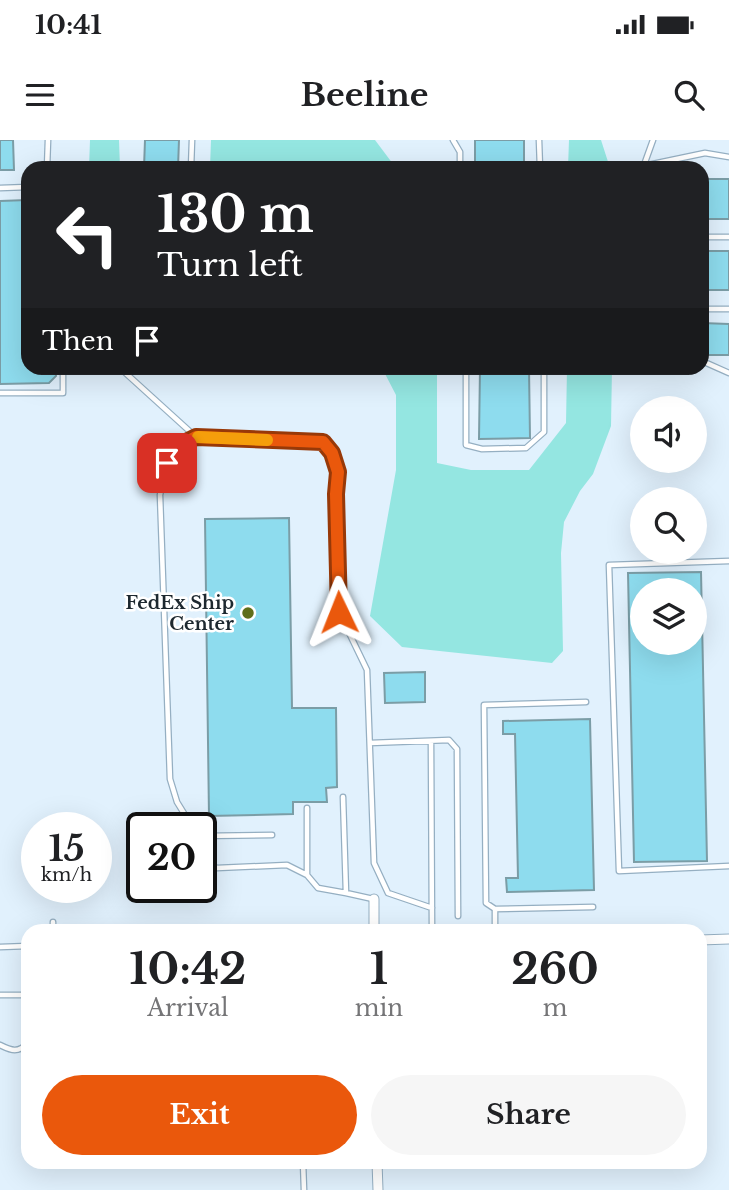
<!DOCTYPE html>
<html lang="en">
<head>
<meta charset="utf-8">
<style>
  body { margin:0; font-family:"Libre Baskerville",serif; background:#f6f6f6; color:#202124; height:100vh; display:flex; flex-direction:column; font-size:26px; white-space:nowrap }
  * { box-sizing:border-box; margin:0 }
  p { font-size:23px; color:#757577 }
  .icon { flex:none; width:38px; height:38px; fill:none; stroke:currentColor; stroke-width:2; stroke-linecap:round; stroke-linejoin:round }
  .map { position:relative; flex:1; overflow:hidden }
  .sheet { position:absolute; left:21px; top:784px; width:686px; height:245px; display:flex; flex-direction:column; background:#fff; border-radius:21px; box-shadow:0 7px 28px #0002 }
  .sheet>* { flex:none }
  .banner { position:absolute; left:21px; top:21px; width:688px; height:214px; border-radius:21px; box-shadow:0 7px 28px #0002; background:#202124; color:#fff; overflow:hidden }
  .controls { position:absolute; left:630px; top:256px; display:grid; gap:14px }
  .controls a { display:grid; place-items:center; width:77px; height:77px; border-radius:50%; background:#fff; box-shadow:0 7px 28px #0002; font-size:35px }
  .speed { position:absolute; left:21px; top:672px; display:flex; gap:14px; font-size:35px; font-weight:700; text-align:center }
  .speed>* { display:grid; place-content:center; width:91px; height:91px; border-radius:50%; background:#fff; box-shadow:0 7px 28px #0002; line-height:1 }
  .speed small { font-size:18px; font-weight:400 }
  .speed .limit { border:4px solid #111; border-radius:10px; background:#fff; color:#111 }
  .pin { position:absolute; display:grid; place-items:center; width:60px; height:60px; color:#fff; margin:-30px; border-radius:14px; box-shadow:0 4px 10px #0006 }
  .me { position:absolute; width:77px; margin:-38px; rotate:358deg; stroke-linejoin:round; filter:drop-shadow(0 0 5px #0008) }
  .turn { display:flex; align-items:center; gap:24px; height:147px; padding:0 21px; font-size:32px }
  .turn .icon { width:91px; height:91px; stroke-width:2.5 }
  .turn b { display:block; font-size:49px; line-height:60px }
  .then { display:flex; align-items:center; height:66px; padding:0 21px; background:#0003; gap:14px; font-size:26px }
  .eta { display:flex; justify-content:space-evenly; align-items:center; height:119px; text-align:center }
  .eta b { font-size:42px; font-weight:700; line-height:49px }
  .button { display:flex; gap:14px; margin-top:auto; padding:14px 21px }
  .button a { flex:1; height:80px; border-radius:42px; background:#ea580c; color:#fff; font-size:28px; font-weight:700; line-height:80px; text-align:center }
  .button a+a { background:#f6f6f6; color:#202124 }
  .status { display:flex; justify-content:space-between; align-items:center; height:49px; padding:0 35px; background:#fff; direction:ltr }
  .status svg { height:19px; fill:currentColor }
  header { display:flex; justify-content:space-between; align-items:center; height:91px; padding:0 21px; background:#fff; font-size:32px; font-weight:700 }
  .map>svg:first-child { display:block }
</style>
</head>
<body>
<div class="status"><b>10:41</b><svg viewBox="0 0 49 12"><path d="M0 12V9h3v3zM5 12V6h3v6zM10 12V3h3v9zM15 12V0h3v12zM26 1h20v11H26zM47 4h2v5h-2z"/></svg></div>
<header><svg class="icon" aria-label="menu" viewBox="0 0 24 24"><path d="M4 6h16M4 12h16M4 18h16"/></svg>Beeline<svg class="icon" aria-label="search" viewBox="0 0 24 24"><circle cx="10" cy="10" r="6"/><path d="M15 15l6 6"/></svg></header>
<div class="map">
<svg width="729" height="1050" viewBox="0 0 729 1050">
  <rect width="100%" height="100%" fill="#e1f1fd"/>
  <!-- water -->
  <path fill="#94e6e1" d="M90,0H119L120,28H89Z
    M211,0H375L396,28H210Z
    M569,0H601L610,28H568Z
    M382,228H437V323L471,330H529L566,283L567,228H612L611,286L593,334L580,351L564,382L561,413L563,511L552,523L402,507L370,476L396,330V255Z"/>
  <!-- building -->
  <path fill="#8edcee" stroke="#7b9da6" stroke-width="2" fill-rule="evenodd" d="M0,0H13L14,30H0Z
    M145,0H179L178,28H144Z
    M475,0H524V28H475Z
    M702,39H729V79H702Z
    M27,60L28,228H55L56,236L49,243L0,244V61Z
    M702,111H729V150H702Z
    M702,183L729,184V215H702Z
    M480,228H529L530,298L479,299Z
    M289,378L292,568H336L337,647L326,648L327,662H293V674L209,676L205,379Z
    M701,432L707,721L634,722L628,433ZM642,450H695V502H642Z
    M425,532V562L385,563L384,533Z
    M590,579L594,750L507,752L506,738H518L515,594H503V581Z"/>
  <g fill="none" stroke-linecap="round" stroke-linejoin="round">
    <!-- lane casing -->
    <g stroke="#95afc2" stroke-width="7">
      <path id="lane" d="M453,0L460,12V28
        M539,0L540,28
        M644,25L653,0
        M643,26L705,13L729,17
        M47,28L48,0
        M191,28L192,0
        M0,48L28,47
        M702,97H729
        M702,169H729
        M702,221L729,233
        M120,228L196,297
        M466,228V305L482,309L526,308L544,292V228
        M0,253H63V228
        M729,421L609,425L619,731L729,726
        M431,601L432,791
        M370,603L449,600L457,609L458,776
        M343,657L346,753L373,759
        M307,668V735L318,748L346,753
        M193,688L177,662L170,639L160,355C166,325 166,312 196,297L323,302L333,313L337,333L336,354L339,472L367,530L374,723L388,753L432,768
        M201,696L272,695
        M201,709L204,721L217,728L287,725L307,735
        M495,769L486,763L484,565L586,562
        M53,782V791
        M495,791V769L593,767
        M0,807L28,806
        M0,855H28
        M0,905C12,911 18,913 28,903
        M303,1022L304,1050"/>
    </g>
    <!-- street casing -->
    <g stroke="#95afc2" stroke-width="11">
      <path id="street" d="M374,791V759
        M700,800L729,799
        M377,1022L378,1050"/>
    </g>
    <!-- lane -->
    <use href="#lane" stroke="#fff" stroke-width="4.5"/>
    <!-- street -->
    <use href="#street" stroke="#fff" stroke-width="9"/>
  </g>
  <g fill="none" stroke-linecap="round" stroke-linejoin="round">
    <!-- route casing -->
    <g stroke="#983908" stroke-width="18">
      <path id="route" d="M167,323L180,305L196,297L323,302L332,313L338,332L336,354L339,472"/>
    </g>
    <!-- route -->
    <use href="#route" stroke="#ea580c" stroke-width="12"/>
    <!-- slow -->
    <path stroke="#f59e0b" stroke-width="12" d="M198,297L267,300"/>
  </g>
  <!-- markers -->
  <circle fill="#5f6e19" stroke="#fff" stroke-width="2.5" cx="248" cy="473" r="7"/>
  <g text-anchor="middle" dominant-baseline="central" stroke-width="5" stroke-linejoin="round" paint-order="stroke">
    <!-- poi labels -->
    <g font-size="18" font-weight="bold" fill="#1d282f" stroke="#fff" text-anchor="end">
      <text x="234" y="463">FedEx Ship<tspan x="234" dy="21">Center</tspan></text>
    </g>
  </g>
</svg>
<div class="controls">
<a><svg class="icon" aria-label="sound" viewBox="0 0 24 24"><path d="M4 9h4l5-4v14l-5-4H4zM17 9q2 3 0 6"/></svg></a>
<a><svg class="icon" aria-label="search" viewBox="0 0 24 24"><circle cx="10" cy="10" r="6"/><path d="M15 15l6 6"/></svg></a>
<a><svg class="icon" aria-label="layers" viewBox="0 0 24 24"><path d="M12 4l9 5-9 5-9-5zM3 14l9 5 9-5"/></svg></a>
</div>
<div class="speed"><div>15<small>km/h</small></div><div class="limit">20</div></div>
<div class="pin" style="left:167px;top:323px;background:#d93025"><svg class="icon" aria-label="arrive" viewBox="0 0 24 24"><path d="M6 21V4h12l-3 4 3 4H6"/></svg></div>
<svg class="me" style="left:339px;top:472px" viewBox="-20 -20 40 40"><path d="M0-17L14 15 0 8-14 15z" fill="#ea580c" stroke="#fff" stroke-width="4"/></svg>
<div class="banner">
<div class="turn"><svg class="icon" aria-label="left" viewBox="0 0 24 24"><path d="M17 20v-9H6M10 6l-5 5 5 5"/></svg><div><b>130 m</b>Turn left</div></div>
<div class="then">Then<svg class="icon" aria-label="arrive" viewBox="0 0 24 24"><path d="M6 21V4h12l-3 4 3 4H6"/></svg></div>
</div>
<section class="sheet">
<div class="eta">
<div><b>10:42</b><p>Arrival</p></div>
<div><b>1</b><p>min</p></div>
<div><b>260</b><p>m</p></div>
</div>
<div class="button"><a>Exit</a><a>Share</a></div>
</section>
</div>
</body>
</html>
